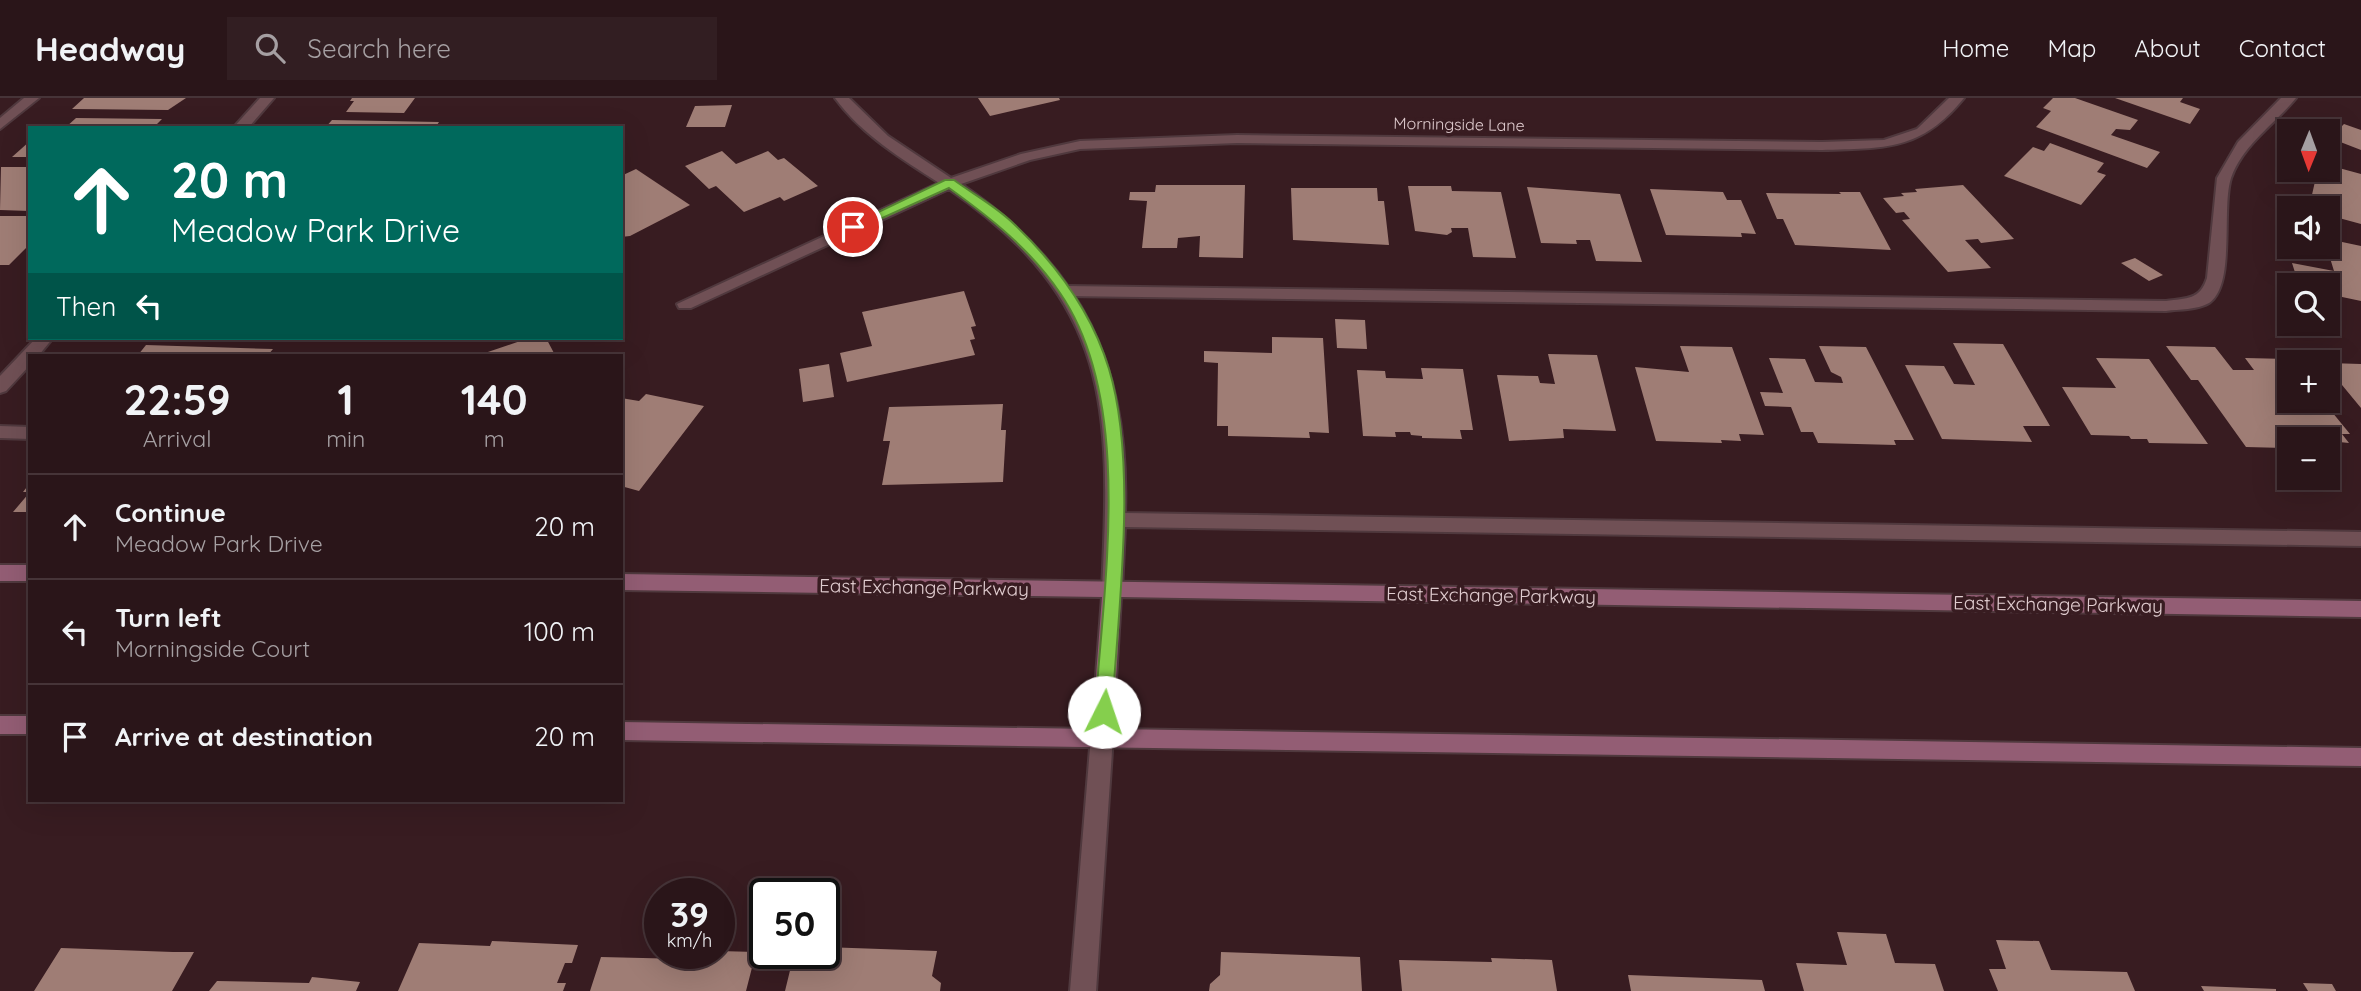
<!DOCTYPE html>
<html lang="en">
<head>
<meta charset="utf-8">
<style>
  body { margin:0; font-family:Quicksand,sans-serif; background:#321e22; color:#f1f3f6; height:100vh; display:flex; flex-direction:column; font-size:26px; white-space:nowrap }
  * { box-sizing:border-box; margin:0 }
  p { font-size:23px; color:#a59fa2 }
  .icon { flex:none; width:38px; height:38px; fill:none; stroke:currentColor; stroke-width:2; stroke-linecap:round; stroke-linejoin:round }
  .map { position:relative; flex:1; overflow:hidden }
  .panel { position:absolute; left:28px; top:256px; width:595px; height:448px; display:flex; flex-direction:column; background:#2a1519; border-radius:0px; box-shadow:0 7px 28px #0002,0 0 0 2px #463438 }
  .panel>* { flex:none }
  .hud { position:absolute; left:28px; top:28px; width:595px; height:214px; border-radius:0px; box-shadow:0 7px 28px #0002,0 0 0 2px #463438; background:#00695c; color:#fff; overflow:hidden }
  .needle { width:46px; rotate:181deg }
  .controls { position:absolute; left:2277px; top:21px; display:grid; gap:14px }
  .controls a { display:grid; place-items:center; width:63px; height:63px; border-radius:0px; background:#2a1519; box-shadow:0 7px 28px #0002,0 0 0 2px #463438; font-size:35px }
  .speed { position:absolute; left:644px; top:780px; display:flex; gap:14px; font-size:35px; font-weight:700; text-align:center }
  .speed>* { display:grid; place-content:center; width:91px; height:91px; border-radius:50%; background:#2a1519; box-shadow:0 7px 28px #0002,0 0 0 2px #463438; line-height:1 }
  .speed small { font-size:18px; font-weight:400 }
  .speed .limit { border:4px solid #111; border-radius:10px; background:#fff; color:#111 }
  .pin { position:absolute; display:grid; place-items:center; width:60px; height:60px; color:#fff; margin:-30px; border:4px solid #fff; border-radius:50%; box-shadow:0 2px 7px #0007 }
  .me { position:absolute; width:77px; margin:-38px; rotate:4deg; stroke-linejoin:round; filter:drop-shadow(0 0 5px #0008) }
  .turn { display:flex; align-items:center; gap:24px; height:147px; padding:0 28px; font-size:32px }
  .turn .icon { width:91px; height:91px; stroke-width:2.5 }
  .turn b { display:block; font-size:49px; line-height:60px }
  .then { display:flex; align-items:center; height:66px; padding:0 28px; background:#0003; gap:14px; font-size:26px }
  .eta { display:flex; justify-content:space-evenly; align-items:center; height:119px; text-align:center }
  .eta b { font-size:42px; font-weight:700; line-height:49px }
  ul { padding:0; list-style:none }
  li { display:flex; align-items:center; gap:21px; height:105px; padding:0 28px; border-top:2px solid #463438 }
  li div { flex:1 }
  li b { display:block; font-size:26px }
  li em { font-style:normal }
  header { display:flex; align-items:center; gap:42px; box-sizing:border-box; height:98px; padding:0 35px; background:#2a1519; border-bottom:2px solid #463438 }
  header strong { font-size:33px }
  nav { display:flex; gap:38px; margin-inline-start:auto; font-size:24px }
  .search { width:490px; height:63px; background:#321e22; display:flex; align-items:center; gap:18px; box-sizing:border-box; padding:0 24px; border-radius:0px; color:#a59fa2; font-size:26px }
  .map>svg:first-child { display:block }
</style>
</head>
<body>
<header>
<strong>Headway</strong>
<div class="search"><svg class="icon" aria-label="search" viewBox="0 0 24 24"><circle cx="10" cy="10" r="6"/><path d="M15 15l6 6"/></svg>Search here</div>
<nav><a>Home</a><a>Map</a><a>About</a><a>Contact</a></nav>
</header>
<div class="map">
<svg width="2361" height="893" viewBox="0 0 2361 893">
  <rect width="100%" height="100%" fill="#381c21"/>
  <!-- building -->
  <path fill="#9f7d75" d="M84,0H186L168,12L72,11Z
    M352,0H415L404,15L346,14L354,3H350Z
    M978,0H1059L1060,2L990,18Z
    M2053,0H2075L2138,22L2130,32L2116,31L2111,37L2160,54L2147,70L2036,29L2051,13L2043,10Z
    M2115,0H2183L2180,4L2200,11L2190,26Z
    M732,7L725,29H686L695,8Z
    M76,20L162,21L153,30H65Z
    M332,22L439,24L435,30H325Z
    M2344,26L2361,32V52L2330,40Z
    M30,43V59H12Z
    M2050,45L2104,65L2097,74L2106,77L2081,107L2004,78L2033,49L2044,53Z
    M722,53L736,66L768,53L778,62L784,60L818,88L784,103L780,99L744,114L716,88L709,91L685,68Z
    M2328,67L2361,76V126L2328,117V110H2309L2316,79L2294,72H2328Z
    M1,69H30V113L0,112Z
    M636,71L690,107L630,138L621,139V78Z
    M1156,87H1245L1243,160L1199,159L1200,138L1178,140L1177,150H1142L1147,103L1129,102L1130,94H1155Z
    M1963,87L2014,141L1981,145L1978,141L1965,142L1991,170L1948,174L1902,122L1910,121L1904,114L1896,115L1883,100L1904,98L1901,95L1917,94L1915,91Z
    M1408,88H1451L1452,93L1501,94L1516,160L1473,159L1468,130H1451L1452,134L1447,137L1415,133Z
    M1527,89L1620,96L1642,164L1596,163L1590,142H1576L1577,146L1541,145Z
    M1291,90H1377L1378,103H1384L1389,147L1293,142Z
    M1650,91L1723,94L1727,102H1741L1756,136L1741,135L1742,139L1666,137Z
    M1839,94H1860L1891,152L1795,147L1783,121H1777L1766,95L1841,96Z
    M0,118H30V146L9,167H0Z
    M2328,141L2361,148V203L2328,196V187H2299L2292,165L2334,173L2330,160L2308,156L2306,149H2328Z
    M2135,160L2163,177L2149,183L2121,165Z
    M964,193L976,228L971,229L975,241L970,242L975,257L847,284L840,255L872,248L862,214Z
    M1335,221L1365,222L1367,251L1337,250Z
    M1272,239L1323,240L1329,335L1309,334L1310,340L1228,338V328H1217L1218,265L1204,264V253L1272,255Z
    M529,240H546L555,257H479Z
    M1953,245L2003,246L2050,328H2023L2032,344L1942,341L1905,267L1944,268L1954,286L1975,287Z
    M146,247L273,251L268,257H138Z
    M1680,248L1732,249L1764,337L1739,336L1741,343L1721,342L1722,345L1656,343L1635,269L1689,274Z
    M1819,248L1866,249L1914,342H1894L1896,347L1818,345L1813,334H1801L1791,309L1765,308L1760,294L1783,295L1769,260L1805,261L1815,284L1843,285L1841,279L1831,274Z
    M2166,248L2215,249L2233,272H2254L2245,260L2290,261L2289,303H2323L2350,336H2342L2349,345L2310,341L2304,334H2296L2300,340H2277L2285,350L2246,349L2198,282H2191Z
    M1548,256L1597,257L1616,333L1563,331L1564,340L1509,343L1497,277L1538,278L1540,285L1555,286Z
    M2096,260L2149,261L2208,346L2149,345L2147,341H2131L2129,338L2091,337L2062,289L2116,290Z
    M2328,265L2361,266V310L2328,270Z
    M829,266L834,299L803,304L799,271Z
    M1421,270L1463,271L1473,332H1460L1462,341L1422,340V338L1411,337L1410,334H1395L1396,339L1363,338L1357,272L1385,273L1386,280L1423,281Z
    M646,296L704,308L639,393L621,388L624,376L621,375V300L639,303Z
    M1003,306L1001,332H1006L1003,384L882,387L890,343H883L889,309Z
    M30,385V414H13L30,394H23Z
    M1837,834L1886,836L1895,865L1935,866L1944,893H1804L1796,865L1847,867Z
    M1996,842L2039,843L2051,872L2127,874L2135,893H1998L1989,871H2006Z
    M492,843L578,847L572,865H565L557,885H566L563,893H398L419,845L490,848Z
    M824,849L937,853L932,878L941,885L940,893H785L794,856H824Z
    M61,850L173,854H194L172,893H34Z
    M719,853L756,854L746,893H590L601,859L684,861L686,856H719Z
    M1221,854L1360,859L1362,893H1209L1210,886L1220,877Z
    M1491,860L1552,862L1557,893H1402L1399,862L1492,864Z
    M1628,877L1762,882L1765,893H1631Z
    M312,879L360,884L356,893H209L217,883L309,885Z
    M2303,885L2332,886L2336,893H2308Z
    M2201,888L2276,891V893H2204Z"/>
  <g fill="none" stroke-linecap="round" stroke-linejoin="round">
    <!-- service casing -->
    <g stroke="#50393e" stroke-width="4">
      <path id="service" d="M24,0H39L0,31V20Z
        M2281,0H2296C2275,26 2243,46 2231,80C2221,110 2236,187 2209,205C2197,212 2179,211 2166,213L1066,198L1058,193L1066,188L2166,203C2187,200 2200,202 2207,180L2217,80L2238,44Z
        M0,328L30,329V341L0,340Z"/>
    </g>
    <!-- minor casing -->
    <g stroke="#50393e" stroke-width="4">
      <path id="minor" d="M260,0H274L248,30H233Z
        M835,0H849L888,38L951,80L1021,56L1080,43L1237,37L1822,44L1884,42L1917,31L1949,0H1964C1921,53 1885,50 1822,52L1237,45L1080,51L1030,62L961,86C1083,169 1130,269 1125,415L2361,434V448L1125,429L1122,492L1119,497H1105L1102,492C1111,311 1112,203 949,91L691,210H679L677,206L939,85C901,60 862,37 835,0Z
        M36,240H53L39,257H30V267L6,293L0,295V278Z
        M1102,629L1110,631L1113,638L1096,893H1070L1091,638L1094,631Z"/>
    </g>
    <!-- secondary casing -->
    <g stroke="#50393e" stroke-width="4">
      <path id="secondary" d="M0,467H30V483H0Z
        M621,476L2361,503V519L1121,499L1113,631L2361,650V668L621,642V624L1092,631L1102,499L621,492Z
        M0,618H30V636H0Z"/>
    </g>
    <!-- service -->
    <use href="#service" fill="#705055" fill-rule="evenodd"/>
    <!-- minor -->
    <use href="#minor" fill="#705055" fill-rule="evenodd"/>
    <!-- secondary -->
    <use href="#secondary" fill="#935d74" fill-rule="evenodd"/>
  </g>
  <!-- route -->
  <path fill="#85cf4d" stroke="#568732" stroke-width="2" d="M945,82H954C973,96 997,109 1014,126C1056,166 1092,215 1109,271C1138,367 1118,512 1112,614L1104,621L1095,614C1103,489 1135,304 1060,195C1030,151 992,121 949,90L858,131L847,129Z"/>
  <g text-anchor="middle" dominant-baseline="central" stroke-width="7" stroke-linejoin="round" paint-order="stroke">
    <!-- far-street labels -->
    <g font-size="16" fill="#e0cccf" stroke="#381c21">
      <text transform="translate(1459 26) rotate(1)">Morningside Lane</text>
    </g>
    <!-- street labels -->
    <g font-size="19" fill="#e0cccf" stroke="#381c21">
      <text transform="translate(924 489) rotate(1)">East Exchange Parkway</text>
      <text transform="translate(1491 497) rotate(1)">East Exchange Parkway</text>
      <text transform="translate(2058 506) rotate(1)">East Exchange Parkway</text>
    </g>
  </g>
</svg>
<div class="controls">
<a><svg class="needle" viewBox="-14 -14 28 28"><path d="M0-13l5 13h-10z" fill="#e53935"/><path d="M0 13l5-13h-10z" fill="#a59fa2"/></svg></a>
<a><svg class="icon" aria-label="sound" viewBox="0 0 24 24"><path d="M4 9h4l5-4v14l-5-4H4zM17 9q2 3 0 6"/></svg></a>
<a><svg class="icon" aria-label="search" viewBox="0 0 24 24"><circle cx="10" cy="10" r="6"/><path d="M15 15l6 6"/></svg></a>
<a>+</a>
<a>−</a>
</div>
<div class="speed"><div>39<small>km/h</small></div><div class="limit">50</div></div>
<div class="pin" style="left:853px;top:129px;background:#d93025"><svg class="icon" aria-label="arrive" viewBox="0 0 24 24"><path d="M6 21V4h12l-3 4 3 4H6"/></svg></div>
<svg class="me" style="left:1104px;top:614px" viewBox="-20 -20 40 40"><circle r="19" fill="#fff"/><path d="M0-13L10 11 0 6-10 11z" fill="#85cf4d"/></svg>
<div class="hud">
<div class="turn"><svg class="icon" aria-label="ahead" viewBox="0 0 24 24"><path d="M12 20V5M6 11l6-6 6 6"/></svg><div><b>20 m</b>Meadow Park Drive</div></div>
<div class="then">Then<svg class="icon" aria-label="left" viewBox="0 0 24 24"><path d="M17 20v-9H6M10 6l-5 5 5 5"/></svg></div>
</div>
<section class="panel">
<div class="eta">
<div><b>22:59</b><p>Arrival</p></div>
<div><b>1</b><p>min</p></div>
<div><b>140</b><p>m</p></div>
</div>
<ul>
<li><svg class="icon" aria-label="ahead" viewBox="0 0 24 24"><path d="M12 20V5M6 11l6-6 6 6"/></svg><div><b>Continue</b><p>Meadow Park Drive</p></div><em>20 m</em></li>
<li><svg class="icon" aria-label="left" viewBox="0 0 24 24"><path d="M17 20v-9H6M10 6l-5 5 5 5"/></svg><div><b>Turn left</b><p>Morningside Court</p></div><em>100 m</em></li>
<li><svg class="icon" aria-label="arrive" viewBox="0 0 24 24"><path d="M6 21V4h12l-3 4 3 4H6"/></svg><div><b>Arrive at destination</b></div><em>20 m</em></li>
</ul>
</section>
</div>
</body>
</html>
